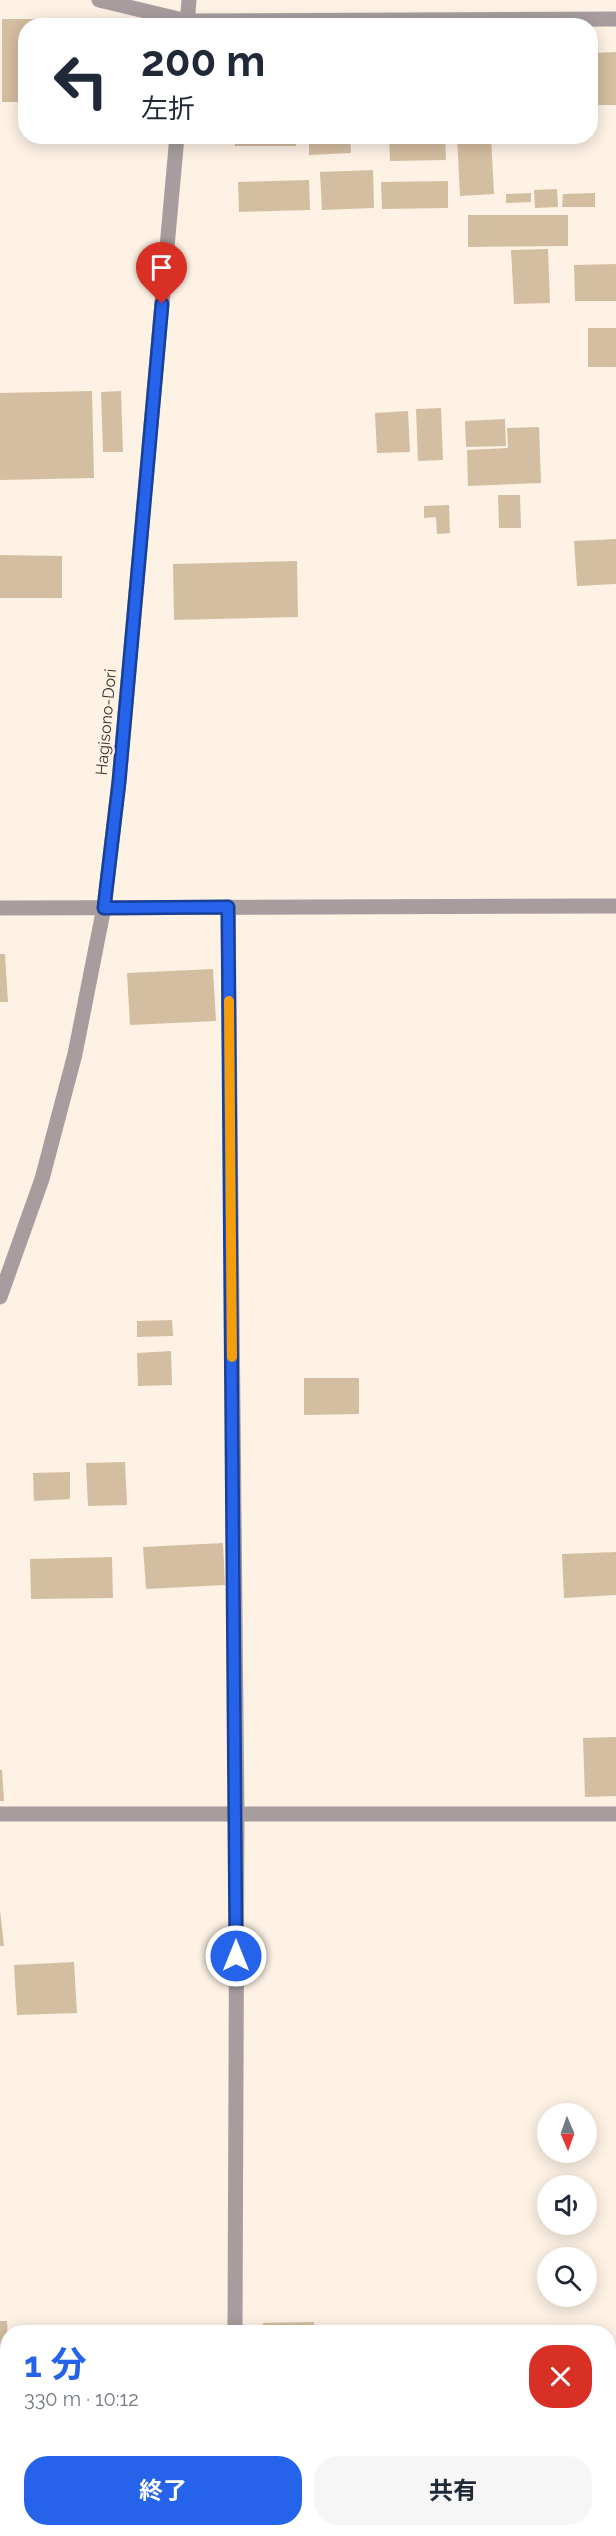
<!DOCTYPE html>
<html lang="ja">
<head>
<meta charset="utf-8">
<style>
  body { margin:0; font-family:Raleway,"Noto Sans JP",sans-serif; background:#f6f6f7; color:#1f2937; height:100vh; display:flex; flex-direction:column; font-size:22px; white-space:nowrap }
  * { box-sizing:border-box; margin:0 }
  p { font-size:20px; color:#747a83 }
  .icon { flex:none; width:33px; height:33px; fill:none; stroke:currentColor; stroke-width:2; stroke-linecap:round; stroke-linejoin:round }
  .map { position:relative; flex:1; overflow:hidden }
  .panel { position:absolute; left:0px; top:2325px; width:616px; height:212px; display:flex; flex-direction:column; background:#fff; border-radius:24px 24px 0 0; box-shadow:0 3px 15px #0003 }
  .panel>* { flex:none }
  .top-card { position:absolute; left:18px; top:18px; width:580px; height:126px; border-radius:24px; box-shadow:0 3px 15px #0003; background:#fff; color:#1f2937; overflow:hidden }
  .needle { width:39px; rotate:178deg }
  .fabs { position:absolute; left:537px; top:2103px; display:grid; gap:12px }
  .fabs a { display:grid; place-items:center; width:60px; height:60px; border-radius:50%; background:#fff; box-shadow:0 3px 15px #0003; font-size:30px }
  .pin { position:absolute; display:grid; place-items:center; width:51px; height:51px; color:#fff; margin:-62px -26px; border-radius:50% 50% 50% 0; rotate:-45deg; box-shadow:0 0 6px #0007 }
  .pin .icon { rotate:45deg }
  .me { position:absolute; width:66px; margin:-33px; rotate:0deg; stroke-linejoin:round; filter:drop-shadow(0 0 4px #0008) }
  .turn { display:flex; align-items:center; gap:21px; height:126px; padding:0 24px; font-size:27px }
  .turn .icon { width:78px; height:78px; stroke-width:2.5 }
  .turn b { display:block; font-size:42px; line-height:51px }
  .round { display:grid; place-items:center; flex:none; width:63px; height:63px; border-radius:24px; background:#f6f6f7 }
  .headline { display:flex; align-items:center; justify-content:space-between; height:102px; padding:0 24px }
  h1 { font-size:36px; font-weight:700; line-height:45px; color:#2563eb }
  .action { display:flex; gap:12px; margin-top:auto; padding:12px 24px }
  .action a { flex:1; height:69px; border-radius:24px; background:#2563eb; color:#fff; font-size:24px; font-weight:700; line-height:69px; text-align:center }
  .action a+a { background:#f6f6f7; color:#1f2937 }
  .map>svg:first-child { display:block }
</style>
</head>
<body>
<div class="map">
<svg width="616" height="2536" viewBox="0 0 616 2536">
  <rect width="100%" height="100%" fill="#fdf2e4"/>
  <!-- building -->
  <path fill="#d4bea1" d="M2,19H73V26H26V102H2Z
    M616,52V105H591V53Z
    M235,136H296V146H235Z
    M309,136H350L351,153L309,155Z
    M389,136H445L446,160L390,161Z
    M457,136H491L494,194L460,196Z
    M550,136H574V138L550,139Z
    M373,170L374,208L322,210L320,172Z
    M309,180L310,210L239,212L238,182Z
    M448,181V208L382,209L381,182Z
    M557,189L558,207L535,208L534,190Z
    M531,193V202L506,203V194Z
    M595,193V207H562L563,194Z
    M468,215H568V246L468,247Z
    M548,249L550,303L514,304L511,250Z
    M616,264V301H575L574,265Z
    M588,328H616V367H588Z
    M92,391L94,478L0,480V393Z
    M121,391L123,452H103L101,392Z
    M441,408L443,460L418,461L416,409Z
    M408,411L410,452L377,453L375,413Z
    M505,419L506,446L466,447L465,421Z
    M539,427L541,483L468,486L467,450L508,448L507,428Z
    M498,495H520L521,528H499Z
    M449,505L450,533L437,534L436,517L424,518V506Z
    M616,539V584L577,586L574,541Z
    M0,555L62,556V598H0Z
    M297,561L298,617L174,620L173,564Z
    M0,954H5L8,1002H0Z
    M213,969L216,1021L130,1025L127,973Z
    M172,1320L173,1336L137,1337V1321Z
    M171,1351L172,1385L138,1386L137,1353Z
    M304,1378H359V1414L304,1415Z
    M125,1462L127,1505L88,1506L86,1463Z
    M70,1472V1499L34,1501L33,1473Z
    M223,1543L225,1585L146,1589L143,1547Z
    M616,1552V1595L564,1598L562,1554Z
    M112,1557L113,1598L31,1599L30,1559Z
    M616,1737V1796L585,1797L583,1738Z
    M0,1770H2L4,1801H0Z
    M0,1910L4,1946H0Z
    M74,1962L77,2013L17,2015L14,1965Z
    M0,2321H7L8,2348H0Z
    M314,2322L315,2332H263V2323Z
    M0,2380H3L5,2409H0Z
    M0,2455H8V2513H0Z
    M55,2529H83V2536H55Z
    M155,2529H165L166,2536H155Z
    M258,2529H284V2536H258Z
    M293,2529H340V2536H293Z"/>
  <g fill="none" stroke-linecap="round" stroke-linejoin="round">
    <!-- minor -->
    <path stroke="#a79d9e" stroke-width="15" d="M99,0L187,21
      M228,907L237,1815L235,2332
      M0,908L616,906
      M0,1814H616
      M234,2536V2529"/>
    <!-- tertiary -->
    <path stroke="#a79d9e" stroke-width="15" d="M187,21L616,19
      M187,26L189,0
      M0,1297L42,1179L75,1054L104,907L119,781L177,136"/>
  </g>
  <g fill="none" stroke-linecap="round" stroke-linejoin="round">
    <!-- route casing -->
    <g stroke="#184099" stroke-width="15">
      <path id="route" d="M162,304L119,782L104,908L228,907L236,1956"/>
    </g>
    <!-- route -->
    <use href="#route" stroke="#2563eb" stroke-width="10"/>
    <!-- slow -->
    <path stroke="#f59e0b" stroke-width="10" d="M229,1001L232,1357"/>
  </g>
  <g text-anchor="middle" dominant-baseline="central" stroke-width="5" stroke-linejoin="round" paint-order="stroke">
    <!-- street labels -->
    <g font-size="16" fill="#37322b" stroke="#fdf2e4">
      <text transform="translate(106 722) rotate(-85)">Hagisono-Dori</text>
    </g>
  </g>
</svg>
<div class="fabs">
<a><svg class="needle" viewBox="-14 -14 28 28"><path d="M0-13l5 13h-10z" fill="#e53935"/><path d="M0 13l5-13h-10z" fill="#747a83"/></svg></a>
<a><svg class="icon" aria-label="sound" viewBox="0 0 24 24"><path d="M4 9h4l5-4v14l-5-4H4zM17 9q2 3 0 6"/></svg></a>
<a><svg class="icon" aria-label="search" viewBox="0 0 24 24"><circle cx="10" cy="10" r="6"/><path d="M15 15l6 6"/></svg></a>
</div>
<div class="pin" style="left:162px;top:304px;background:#d93025"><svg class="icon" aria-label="arrive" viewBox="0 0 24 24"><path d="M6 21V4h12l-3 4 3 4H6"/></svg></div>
<svg class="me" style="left:236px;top:1956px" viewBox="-20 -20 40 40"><circle r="17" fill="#2563eb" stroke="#fff" stroke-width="3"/><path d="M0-11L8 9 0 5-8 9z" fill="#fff"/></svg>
<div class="top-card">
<div class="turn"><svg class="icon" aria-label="left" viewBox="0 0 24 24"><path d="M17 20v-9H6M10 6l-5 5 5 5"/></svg><div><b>200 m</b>左折</div></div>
</div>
<section class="panel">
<div class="headline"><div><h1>1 分</h1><p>330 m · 10:12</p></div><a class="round" style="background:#d93025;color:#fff"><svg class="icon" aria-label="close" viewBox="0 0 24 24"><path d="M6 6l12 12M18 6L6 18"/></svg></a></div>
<div class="action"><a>終了</a><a>共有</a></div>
</section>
</div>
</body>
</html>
